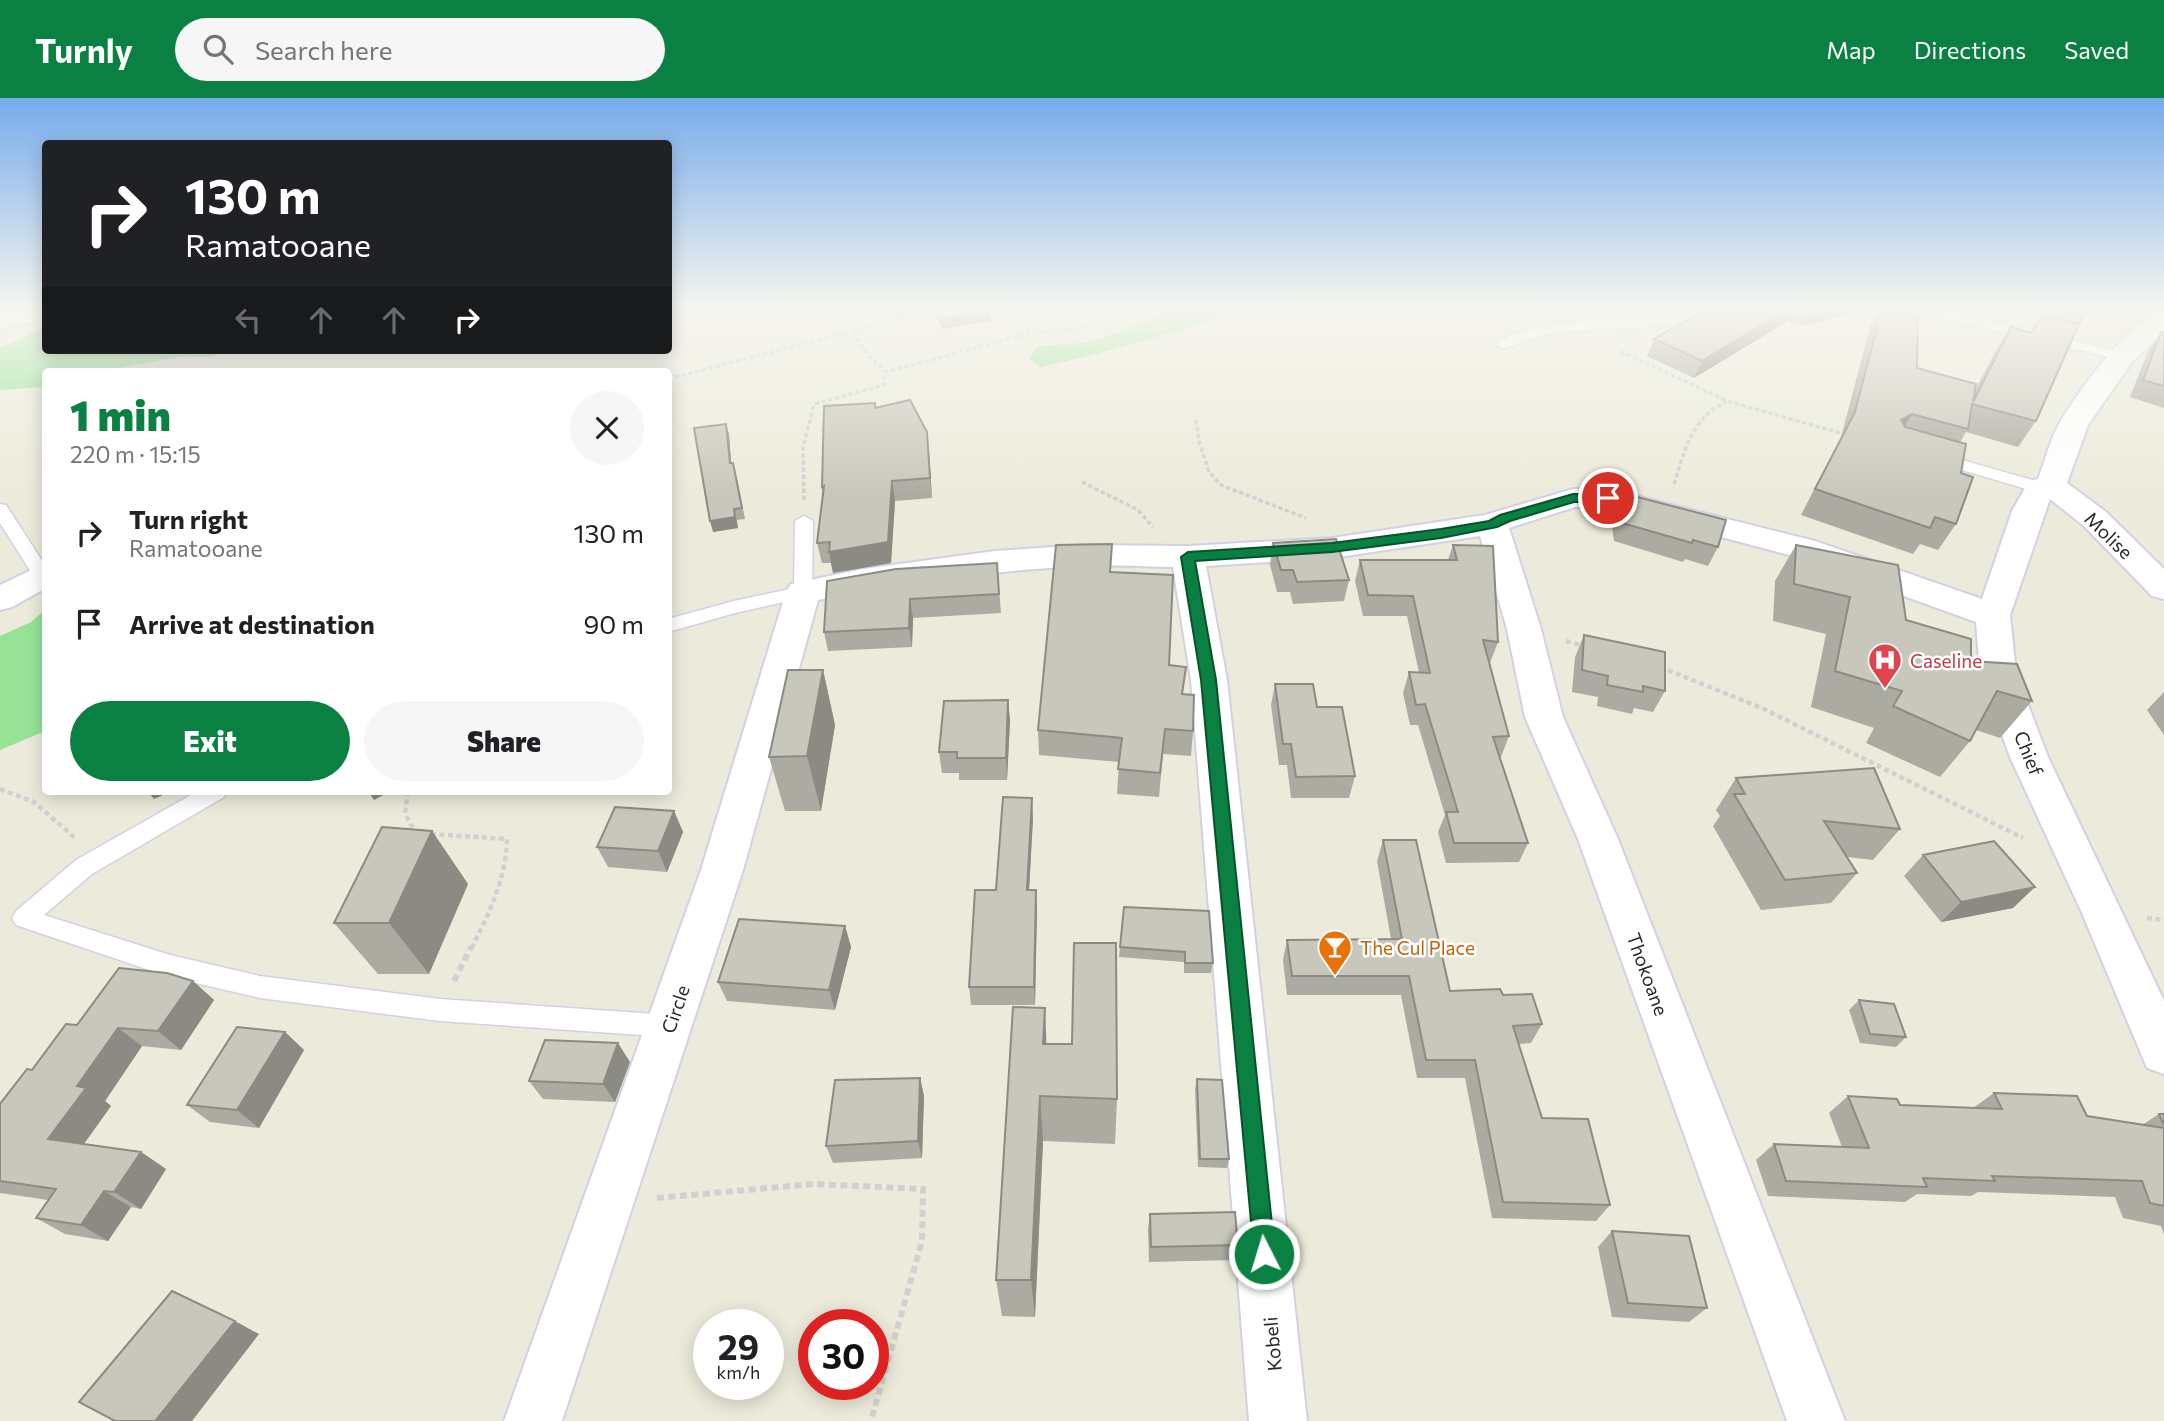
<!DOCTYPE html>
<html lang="en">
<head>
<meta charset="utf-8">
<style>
  body { margin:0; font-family:Commissioner,sans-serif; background:#f6f6f6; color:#202124; height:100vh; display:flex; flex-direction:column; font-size:26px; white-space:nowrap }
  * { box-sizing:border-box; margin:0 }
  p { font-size:23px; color:#757577 }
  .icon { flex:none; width:38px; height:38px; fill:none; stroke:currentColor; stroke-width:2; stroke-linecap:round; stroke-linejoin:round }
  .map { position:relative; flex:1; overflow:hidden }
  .side { position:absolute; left:42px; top:270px; width:630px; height:427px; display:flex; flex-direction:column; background:#fff; border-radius:7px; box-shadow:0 4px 18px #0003 }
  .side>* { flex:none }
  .banner { position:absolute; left:42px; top:42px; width:630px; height:214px; border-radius:7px; box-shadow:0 4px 18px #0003; background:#202124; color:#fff; overflow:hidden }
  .speed { position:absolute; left:693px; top:1211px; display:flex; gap:14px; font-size:35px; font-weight:700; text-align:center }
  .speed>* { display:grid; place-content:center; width:91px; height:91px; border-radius:50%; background:#fff; box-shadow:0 4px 18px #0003; line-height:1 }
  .speed small { font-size:18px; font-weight:400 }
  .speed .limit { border:10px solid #d22; background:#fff; color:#111 }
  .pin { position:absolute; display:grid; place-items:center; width:60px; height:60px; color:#fff; margin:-30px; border:4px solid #fff; border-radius:50%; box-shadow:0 2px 7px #0007 }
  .me { position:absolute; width:77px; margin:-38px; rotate:355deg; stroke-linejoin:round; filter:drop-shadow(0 0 5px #0008) }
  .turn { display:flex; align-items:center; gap:24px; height:147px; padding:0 28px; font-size:32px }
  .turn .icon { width:91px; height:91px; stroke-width:2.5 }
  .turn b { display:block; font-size:49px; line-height:60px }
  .lanes { display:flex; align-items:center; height:66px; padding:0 28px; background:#0003; justify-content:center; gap:35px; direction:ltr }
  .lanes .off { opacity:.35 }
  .round { display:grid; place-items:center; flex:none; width:74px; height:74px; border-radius:37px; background:#f6f6f6 }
  .overview { display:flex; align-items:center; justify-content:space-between; height:119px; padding:0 28px }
  h1 { font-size:42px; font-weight:800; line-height:52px; color:#0b8043 }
  .primary-button { display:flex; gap:14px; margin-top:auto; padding:14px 28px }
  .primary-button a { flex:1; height:80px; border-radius:42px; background:#0b8043; color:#fff; font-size:28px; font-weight:800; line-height:80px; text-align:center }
  .primary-button a+a { background:#f6f6f6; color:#202124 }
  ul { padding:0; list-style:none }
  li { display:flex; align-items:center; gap:21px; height:91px; padding:0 28px }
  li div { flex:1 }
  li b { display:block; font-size:26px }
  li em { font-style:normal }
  header { display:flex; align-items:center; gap:42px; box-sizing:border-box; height:98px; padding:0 35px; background:#0b8043; color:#fff }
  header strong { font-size:33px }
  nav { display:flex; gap:38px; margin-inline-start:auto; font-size:24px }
  .search { width:490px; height:63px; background:#f6f6f6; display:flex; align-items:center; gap:18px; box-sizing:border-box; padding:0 24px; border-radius:38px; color:#757577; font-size:26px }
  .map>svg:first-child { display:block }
</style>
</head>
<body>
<header>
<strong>Turnly</strong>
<div class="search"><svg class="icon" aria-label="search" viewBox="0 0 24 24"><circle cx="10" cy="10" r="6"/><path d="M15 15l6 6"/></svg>Search here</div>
<nav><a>Map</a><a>Directions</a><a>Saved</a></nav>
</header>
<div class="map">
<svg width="2164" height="1323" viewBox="0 0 2164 1323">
  <rect width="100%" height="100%" fill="#ecebdb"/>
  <!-- green -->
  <path fill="#96e398" d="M1173,210H1249C1180,232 1112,254 1040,269L1029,261L1038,248L1084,245L1117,235Z
    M45,229L46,252H228L209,259L183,258L104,273H46L45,289L0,292V250Z
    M45,512V633L0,652V538L31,524Z"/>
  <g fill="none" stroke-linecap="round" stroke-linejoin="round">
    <!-- service casing -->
    <g stroke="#d3d0e3" stroke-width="3">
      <path id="service" d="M1726,210H1754C1728,231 1594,229 1554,235C1532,238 1522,246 1503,251L1496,247C1525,216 1677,221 1726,210Z
        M1909,210H1936L2122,254L2129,258L2122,262L1916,214Z
        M1934,354L2046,386L2048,390L2040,395L1928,362L1926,359L1928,356Z
        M0,406L6,407L46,469V483L36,482L0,425Z
        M804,418L813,423L812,494L810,498L735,515L668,534V521L734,503L794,490L795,423Z
        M198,693H227L224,699L92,776L44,817L170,857L260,878L440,901L670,917L679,920L683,928L679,936L670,939L440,923L260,900L170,879L16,827L12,820L16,813L76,762Z"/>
    </g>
    <!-- minor casing -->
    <g stroke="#d3d0e3" stroke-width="4">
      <path id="minor" d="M22,210H46V222L0,230V214Z
        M2164,212V234L2132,264L2088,327L2067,385L2106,414L2164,471V501L2152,498L2084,428L2050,401L2010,517L2016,575L2048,659L2164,903V976L2147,970L2082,815L2010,659L1980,575L1976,524L1793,458L1608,409H1575L1509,430L1541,531L1563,619L1618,741L1845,1323H1787L1578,741L1525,619L1507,531L1480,438L1332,460L1206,468L1227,582L1307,1323H1249L1191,582L1173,469C1143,469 1112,466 1082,468C994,472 904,485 818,502L743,772L562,1323H504L701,772L786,494L791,486L863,471L995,453L1084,447L1188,448L1332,440L1485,417L1573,391H1608L1815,443L1982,501L2012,413L2029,383L2038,381C2045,363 2050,342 2059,326C2077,295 2130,221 2164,212Z
        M46,465V490L12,509L0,512V487Z"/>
    </g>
    <!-- path-far2 -->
    <path stroke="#d0d0d0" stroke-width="3.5" stroke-dasharray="4.5 2.5" stroke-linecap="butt" d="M839,210L864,252L885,274
      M1008,210L1032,235
      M1620,253L1727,303L1844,336
      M668,281L941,210
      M1196,322L1199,343L1209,374L1221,387L1306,420
      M1082,384L1138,412L1153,429
      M1674,386C1685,352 1691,320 1726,304
      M804,402L803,350L814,306L884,287L885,274L1032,235L1080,230L1153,210"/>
    <!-- path-far1 -->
    <path stroke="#d0d0d0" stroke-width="4.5" stroke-dasharray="5 3.5" stroke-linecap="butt" d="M1566,543L1584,548
      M1660,569L1764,611L2023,740
      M0,691L34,704L75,740
      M408,693L405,715L415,735
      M431,736L507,741C506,781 489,816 471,851
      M2147,820L2164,822"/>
    <!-- path -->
    <path stroke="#d0d0d0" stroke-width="6" stroke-dasharray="7 4.5" stroke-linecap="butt" d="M454,883L471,849
      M657,1100L813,1086L923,1091L922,1143L871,1323"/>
    <!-- service -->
    <use href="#service" fill="#fff" fill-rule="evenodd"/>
    <!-- minor -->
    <use href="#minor" fill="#fff" fill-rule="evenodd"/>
  </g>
  <!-- wall -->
  <path fill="#ababa1" d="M893,210H989L991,223L942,231L932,212L898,218Z
    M1755,210H1873L1804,227L1786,223L1785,225L1694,280L1647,258L1654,241Z
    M1877,210H1918L1917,270L1974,294L1995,254L2011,229L2031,235L2078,227L2036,323L2018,349L1966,334L1960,344L1961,375L1956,426L1938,452L1920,446L1913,456L1801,417L1841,339L1873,218Z
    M2164,234V310L2130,299L2148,253L2161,235Z
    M876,310L929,354L932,400L895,403L891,465L833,475L831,465H822L817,445L823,396L822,389Z
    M726,326L729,337L731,365H733L736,376L745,421L737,422L738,430L713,434Z
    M1618,394L1718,449L1708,468L1685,461L1683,464L1614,443L1610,412Z
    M1273,445L1349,482L1344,503L1293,506L1290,494H1277L1270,467Z
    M1453,447L1498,544L1490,565H1489L1509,638L1501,659H1499L1528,745L1519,764L1446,765L1438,734L1445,717L1418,627H1410L1403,595L1409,574L1419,575L1407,518H1363L1355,483L1360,462H1448Z
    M1796,447L1906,522L2032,603L2000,640L1976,632L1970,643L1940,679L1866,645L1874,630L1811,609L1826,536L1773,523L1775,483Z
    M997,465L1001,515L913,520L912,549L828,553L824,534Z
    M1111,474L1169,567L1183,596L1193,633L1191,658L1163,656L1159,699L1117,696L1119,664L1039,657L1038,632Z
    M1584,537L1665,593L1653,614L1634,610L1632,616L1597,608L1598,599L1572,594L1575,559Z
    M823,572L835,627L821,713H785L769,659Z
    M1275,586L1317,609L1355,678L1349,700H1291L1287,667H1279L1271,607Z
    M2164,594V637L2147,612Z
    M1008,602L1010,623L1007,682H959V675H942L939,654Z
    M1736,680L1900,731L1873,762L1847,759L1857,775L1831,805L1761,812L1713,728L1720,718L1716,712Z
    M674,713L683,734L667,774L608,769L597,749Z
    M1033,720L1029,792L1037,810L1035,907H971L969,889L996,792Z
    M432,733L468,786L429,876H378L334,825Z
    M1383,742L1450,893L1503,897L1542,926L1531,945L1518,946L1542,1020L1610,1107L1596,1123L1492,1120L1465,980H1417L1401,897H1287L1283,862L1287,842L1391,841L1377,763Z
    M1923,757L2013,810L1941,824L1904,778Z
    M1124,809L1213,865L1211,875H1184V864L1119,859Z
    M845,828L851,849L835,912L727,903L718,884Z
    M193,883L214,902L181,952L142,948L105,1003L111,1008L84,1046L141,1054L166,1071L141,1111L131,1109L108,1143L65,1136L36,1120L48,1102L0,1095V1006L77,927Z
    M1859,902L1906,939L1896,949L1860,945L1849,912Z
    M285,934L304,952L259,1030L210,1024L187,1007Z
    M1046,946L1117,1001L1115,1046L1043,1043L1035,1219L1002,1218L996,1182Z
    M630,964L615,1004L543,1001L529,983Z
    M920,980L924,998L922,1060L833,1065L826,1048Z
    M1197,981L1229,1061L1227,1070L1198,1069L1195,991Z
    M1994,995L2087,1018L2142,1027L2159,1016H2164V1136L2161,1128L2123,1120L2115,1099L1978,1094L1971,1098L1917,1096L1905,1104L1768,1098L1756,1062L1774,1046L1842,1049L1829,1015L1848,998L1900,1007L1973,1010Z
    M1150,1116L1238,1147L1234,1162L1149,1164L1148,1131Z
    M1612,1133L1707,1210L1689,1224L1612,1219L1598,1149Z"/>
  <!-- shaded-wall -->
  <path fill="#8b8b83" d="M897,210H932V212L898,218Z
    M1789,210H1792L1785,225L1694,280L1702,263Z
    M1816,210H1873L1804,227L1811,211Z
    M990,212L991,223L942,231L941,221Z
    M1912,316L1897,341L1901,322Z
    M726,326L729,337L732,376L730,365Z
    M927,334L929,354L932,400L930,380Z
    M892,383L895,403L891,465L833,475L829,454Z
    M734,411L738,430L713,434L710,423Z
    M910,501L913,520L912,549L909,530Z
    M823,572L835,627L821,713L807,658Z
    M1008,602L1010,623L1007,682L1006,660Z
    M147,693H172L154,701Z
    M368,693H391L374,702Z
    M1032,700L1033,720L1028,811L1027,792Z
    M674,713L683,734L667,774L658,753Z
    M432,733L468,786L429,876L389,825Z
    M2035,789L2013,810L1941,824L1961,804Z
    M1036,792L1037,810L1035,907L1034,889Z
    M845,828L851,849L835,912L829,892Z
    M193,883L214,902L181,952L158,933Z
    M1045,910L1047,959L1043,946Z
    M118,930L142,948L105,1003L111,1008L75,1058L48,1041L77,988Z
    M285,934L304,952L259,1030L237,1012Z
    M618,945L630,964L615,1004L603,986Z
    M920,980L924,998L922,1060L918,1043Z
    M1040,998L1043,1043L1035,1219L1031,1182Z
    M141,1054L166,1071L141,1111L114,1094Z
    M104,1093L131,1109L108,1143L81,1127Z
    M235,1223L259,1236L192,1323H155Z"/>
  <!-- building -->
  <path fill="#c7c7bb" stroke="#8b8b83" stroke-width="2" d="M936,210H989L990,212L941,221Z
    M1755,210H1789L1702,263L1654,241L1701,214Z
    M1882,210H1918L1917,270L1976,286L1973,304L2011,229L2031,235L2042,218L2079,226L2036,323L1972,306L1968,331L1912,316L1901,322L1905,329L1966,346L1961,375L1973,379L1956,426L1935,419L1930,430L1815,391L1855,314Z
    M2048,210H2090L2078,227L2079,226L2043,218Z
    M2164,234V288L2143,282L2161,235Z
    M910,302L927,334L930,380L892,383L888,444L829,454L830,444L817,445L824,388L822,389L824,308L875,305V310Z
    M726,326L730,365H733L742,410L734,411L735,419L710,423L694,330Z
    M1618,394L1726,422L1718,449L1693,442L1692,445L1622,425Z
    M1336,441L1349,482L1297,484L1293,472H1281L1273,445Z
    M1112,446L1110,474L1173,477L1169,567L1186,569L1182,596L1194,597L1193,633L1165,631L1160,675L1118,671L1122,640L1038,632L1056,447Z
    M1453,447L1493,448L1498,544L1483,542L1509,638L1493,639L1528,745H1454L1446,714H1458L1425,606L1416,607L1409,574L1430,575L1413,498L1368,497L1360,462H1457Z
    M1796,447L1898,467L1906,522L1971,541V563L2017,566L2032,603L1997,593L1970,643L1893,608L1902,593L1835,573L1850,499L1794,486Z
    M997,465L999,496L910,501L909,530L824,534L827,483L896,471Z
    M1584,537L1665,554V593L1643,588V594L1607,587L1608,578L1582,572Z
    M788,572H823L807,658L769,659Z
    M1275,586H1313L1317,609H1342L1355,678L1296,679L1291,646H1283Z
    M1008,602L1006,660H957V654H939L944,603Z
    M1874,670L1900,731L1824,723L1857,775L1785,782L1734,696H1745L1736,680Z
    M1003,699L1032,700L1027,792H1036L1034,889H969L975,792H996Z
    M615,709L674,713L658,753L597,749Z
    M382,729L432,733L389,825H334Z
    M1383,742H1416L1450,893L1500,891L1503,897L1532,896L1542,926L1513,928L1542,1020L1588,1021L1610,1107L1503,1104L1475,962H1426L1409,878H1292L1287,842L1402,841Z
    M1994,743L2035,789L1961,804L1923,757Z
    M1124,809L1209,813L1213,865H1185V854L1120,849Z
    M739,821L845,828L829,892L718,884Z
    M1074,845H1116L1117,1001L1040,998L1031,1182H996L1013,909L1045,910L1043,946H1072Z
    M119,870L167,875L193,883L158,933L118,930L77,988L86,990L48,1041L141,1054L114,1094L104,1093L81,1127L36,1120L56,1091L0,1083V1006L27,971L32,972L66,926L77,927Z
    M1859,902L1894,906L1906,939L1870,936Z
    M237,929L285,934L237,1012L187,1007Z
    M545,942L618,945L603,986L529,983Z
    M920,980L918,1043L826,1048L835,982Z
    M1197,981L1222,982L1229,1061H1200Z
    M1994,995L2077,998L2087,1018L2164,1030V1108L2150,1105L2142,1083L1992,1078L1995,1083L1923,1080L1927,1089L1786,1083L1774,1046L1869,1050L1848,998L1897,1001L1900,1007L2002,1011Z
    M2159,1016H2164V1027Z
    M1235,1114L1238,1147L1151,1149L1150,1116Z
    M1612,1133L1689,1138L1707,1210L1628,1205Z
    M172,1193L235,1223L155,1323H115L79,1304Z"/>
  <!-- sky -->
  <linearGradient id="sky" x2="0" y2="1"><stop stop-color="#76abeb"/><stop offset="0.53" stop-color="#f6f6ef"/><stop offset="1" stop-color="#f6f6ef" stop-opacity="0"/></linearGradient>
  <rect width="2164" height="396" fill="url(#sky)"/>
  <!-- route -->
  <path fill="#0b8043" stroke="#07532c" stroke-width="2" d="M1573,396H1608L1614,400L1608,404H1574L1510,423L1497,429L1441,440L1332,454L1195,463L1216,582L1275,1156L1272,1163L1264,1167L1257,1163L1254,1156L1201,582L1181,459L1188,454L1332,445L1441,431L1489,423L1500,417Z"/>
  <!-- icons -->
  <defs>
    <g id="hospital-pin" transform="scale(1.75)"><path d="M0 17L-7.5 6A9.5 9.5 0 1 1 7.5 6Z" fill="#e0444e" stroke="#fff"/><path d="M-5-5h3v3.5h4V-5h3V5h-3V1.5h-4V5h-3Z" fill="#fff"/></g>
    <g id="bar-pin" transform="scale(1.75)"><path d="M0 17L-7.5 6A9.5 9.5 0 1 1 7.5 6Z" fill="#e8710a" stroke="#fff"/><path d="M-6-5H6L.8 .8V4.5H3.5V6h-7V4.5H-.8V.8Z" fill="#fff"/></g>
  </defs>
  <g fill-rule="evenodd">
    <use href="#hospital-pin" x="1885" y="562"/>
    <use href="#bar-pin" x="1335" y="849"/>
  </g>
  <g text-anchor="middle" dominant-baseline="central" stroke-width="5" stroke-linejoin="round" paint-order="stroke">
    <!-- street labels -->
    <g font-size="19" fill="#292929" stroke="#fff">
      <text transform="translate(2109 437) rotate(44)">Molise</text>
      <text transform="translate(2029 655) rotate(68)">Chief</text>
      <text transform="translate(1648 876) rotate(70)">Thokoane</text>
      <text transform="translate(675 911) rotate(-71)">Circle</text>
      <text transform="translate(1272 1246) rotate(-95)">Kobeli</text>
    </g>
    <!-- health labels -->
    <g font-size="19" fill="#be3a42" stroke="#fff" text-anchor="start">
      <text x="1910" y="562">Caseline</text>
    </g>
    <!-- food labels -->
    <g font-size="19" fill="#c56008" stroke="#fff" text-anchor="start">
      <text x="1360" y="849">The Cul Place</text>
    </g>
  </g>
</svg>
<div class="speed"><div>29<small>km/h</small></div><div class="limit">30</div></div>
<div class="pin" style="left:1608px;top:400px;background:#d93025"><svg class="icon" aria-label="arrive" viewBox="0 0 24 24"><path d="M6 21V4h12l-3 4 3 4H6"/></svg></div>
<svg class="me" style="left:1264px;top:1156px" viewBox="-20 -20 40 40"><circle r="17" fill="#0b8043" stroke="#fff" stroke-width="3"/><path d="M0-11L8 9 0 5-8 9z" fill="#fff"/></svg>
<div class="banner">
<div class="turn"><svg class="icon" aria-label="right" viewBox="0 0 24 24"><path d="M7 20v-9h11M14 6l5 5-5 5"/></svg><div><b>130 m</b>Ramatooane</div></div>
<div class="lanes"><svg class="icon off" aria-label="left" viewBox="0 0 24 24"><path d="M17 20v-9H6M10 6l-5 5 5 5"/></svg><svg class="icon off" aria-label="ahead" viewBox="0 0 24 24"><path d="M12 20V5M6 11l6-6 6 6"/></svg><svg class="icon off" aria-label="ahead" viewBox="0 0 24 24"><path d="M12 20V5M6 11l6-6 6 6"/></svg><svg class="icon" aria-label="right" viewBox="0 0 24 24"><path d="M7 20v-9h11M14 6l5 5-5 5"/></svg></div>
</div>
<section class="side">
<div class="overview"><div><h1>1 min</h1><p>220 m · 15:15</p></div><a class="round"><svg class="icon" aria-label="close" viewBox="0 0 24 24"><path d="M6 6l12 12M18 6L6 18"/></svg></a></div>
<ul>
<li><svg class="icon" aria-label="right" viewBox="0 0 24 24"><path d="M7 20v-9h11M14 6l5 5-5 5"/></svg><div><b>Turn right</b><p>Ramatooane</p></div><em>130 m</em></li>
<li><svg class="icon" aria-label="arrive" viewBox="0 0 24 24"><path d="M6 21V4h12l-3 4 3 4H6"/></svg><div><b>Arrive at destination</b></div><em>90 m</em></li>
</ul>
<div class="primary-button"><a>Exit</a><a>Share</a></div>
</section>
</div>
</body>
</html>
